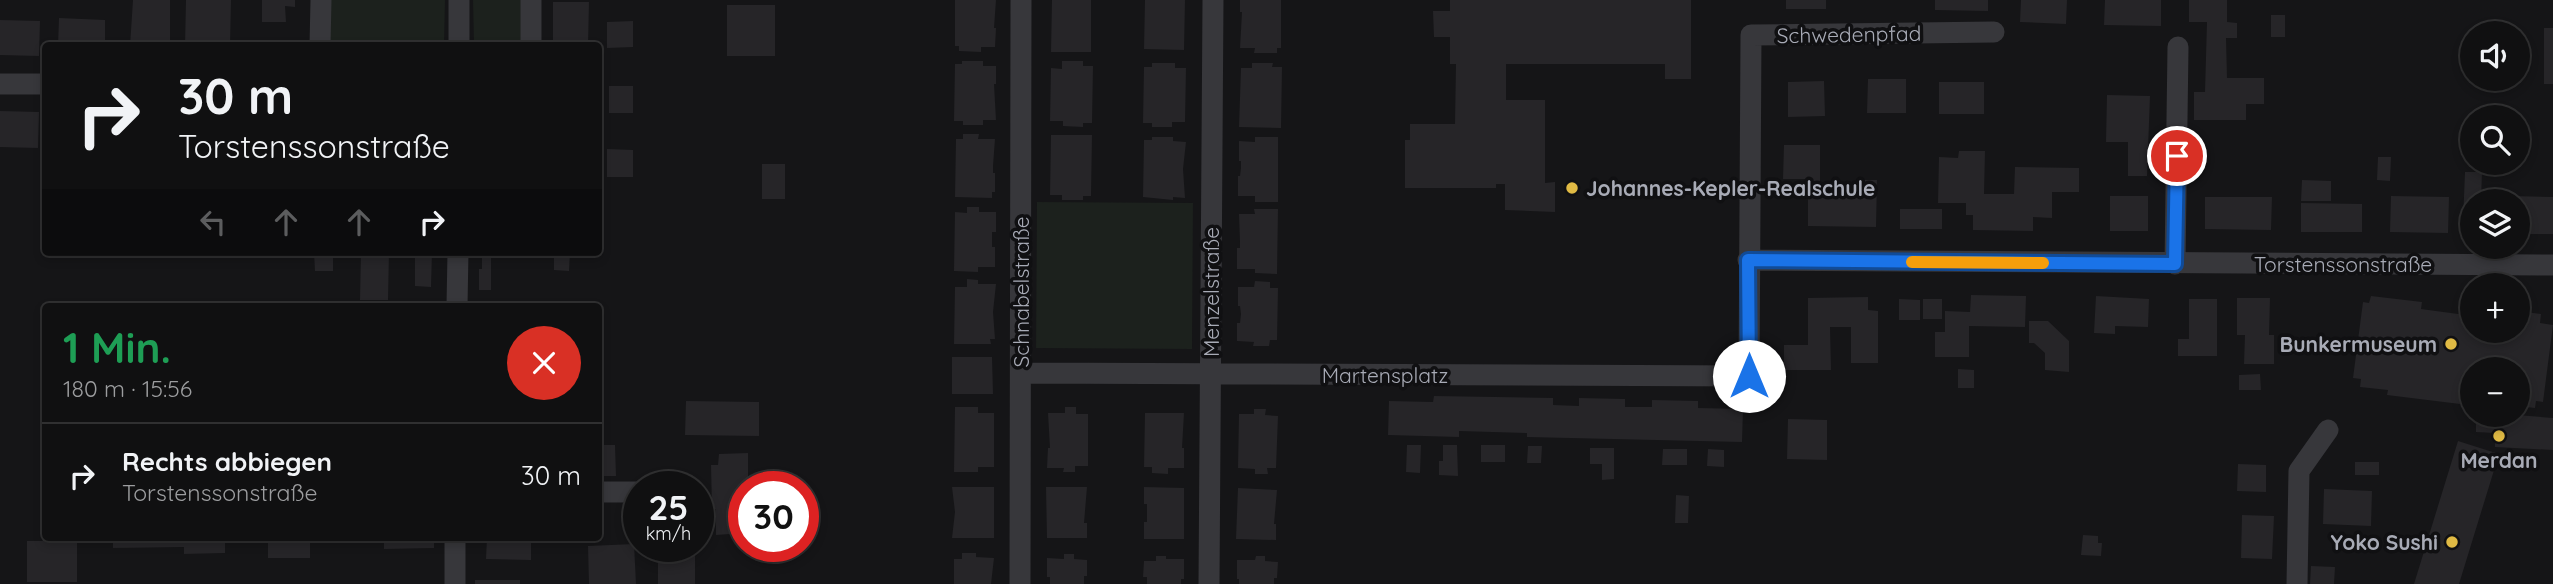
<!DOCTYPE html>
<html lang="de">
<head>
<meta charset="utf-8">
<style>
  body { margin:0; font-family:Quicksand,sans-serif; background:#19191a; color:#f1f3f6; height:100vh; display:flex; flex-direction:column; font-size:26px; white-space:nowrap }
  * { box-sizing:border-box; margin:0 }
  p { font-size:23px; color:#9c9d9f }
  .icon { flex:none; width:38px; height:38px; fill:none; stroke:currentColor; stroke-width:2; stroke-linecap:round; stroke-linejoin:round }
  .map { position:relative; flex:1; overflow:hidden }
  .drawer { position:absolute; left:42px; top:303px; width:560px; height:238px; display:flex; flex-direction:column; background:#101011; border-radius:7px; box-shadow:0 4px 10px #0003,0 0 0 2px #303031 }
  .drawer>* { flex:none }
  .top-card { position:absolute; left:42px; top:42px; width:560px; height:214px; border-radius:7px; box-shadow:0 4px 10px #0003,0 0 0 2px #303031; background:#101011; color:#f1f3f6; overflow:hidden }
  .tools { position:absolute; left:2460px; top:21px; display:grid; gap:14px }
  .tools a { display:grid; place-items:center; width:70px; height:70px; border-radius:50%; background:#101011; box-shadow:0 4px 10px #0003,0 0 0 2px #303031; font-size:35px }
  .speed { position:absolute; left:623px; top:471px; display:flex; gap:14px; font-size:35px; font-weight:700; text-align:center }
  .speed>* { display:grid; place-content:center; width:91px; height:91px; border-radius:50%; background:#101011; box-shadow:0 4px 10px #0003,0 0 0 2px #303031; line-height:1 }
  .speed small { font-size:18px; font-weight:400 }
  .speed .limit { border:10px solid #d22; background:#fff; color:#111 }
  .pin { position:absolute; display:grid; place-items:center; width:60px; height:60px; color:#fff; margin:-30px; border:4px solid #fff; border-radius:50%; box-shadow:0 2px 7px #0007 }
  .me { position:absolute; width:77px; margin:-38px; rotate:0deg; stroke-linejoin:round; filter:drop-shadow(0 0 5px #0008) }
  .turn { display:flex; align-items:center; gap:24px; height:147px; padding:0 21px; font-size:32px }
  .turn .icon { width:91px; height:91px; stroke-width:2.5 }
  .turn b { display:block; font-size:49px; line-height:60px }
  .lanes { display:flex; align-items:center; height:66px; padding:0 21px; background:#0003; justify-content:center; gap:35px; direction:ltr }
  .lanes .off { opacity:.35 }
  .round { display:grid; place-items:center; flex:none; width:74px; height:74px; border-radius:37px; background:#19191a }
  .overview { display:flex; align-items:center; justify-content:space-between; height:119px; padding:0 21px }
  h1 { font-size:42px; font-weight:700; line-height:52px; color:#1e9e55 }
  ul { padding:0; list-style:none }
  li { display:flex; align-items:center; gap:21px; height:105px; padding:0 21px; border-top:2px solid #303031 }
  li div { flex:1 }
  li b { display:block; font-size:26px }
  li em { font-style:normal }
  .map>svg:first-child { display:block }
</style>
</head>
<body>
<div class="map">
<svg width="2553" height="584" viewBox="0 0 2553 584">
  <rect width="100%" height="100%" fill="#151517"/>
  <!-- green -->
  <path fill="#1c211d" d="M326,0H445L444,45L326,46Z
    M473,0H528V45H474Z
    M1037,202L1193,203L1192,349L1036,348Z"/>
  <!-- building -->
  <path fill="#262528" d="M133,0H170V46H130Z
    M186,0H231L230,46H185Z
    M262,0H295V7L285,6L286,22H262Z
    M955,0H996L994,28H996L995,47H981V52L959,51V46H955Z
    M1052,0H1091V52H1051Z
    M1145,0H1185L1184,50L1144,49Z
    M1240,0H1281V48H1277V53H1254L1255,48H1240L1242,12H1240Z
    M1450,0H1691V79H1665V64H1506V100H1545V183L1555,182V212L1505,210V184H1496V188H1405V140H1410V124H1455L1456,64H1450V37H1434L1433,11H1450Z
    M1786,0H1826V9H1786Z
    M1935,0H1988V11L1935,10Z
    M2021,0H2067L2066,24L2020,22Z
    M2105,0H2161V26L2104,25Z
    M2189,0H2227V22L2237,23V38H2226L2227,78H2264V104H2246V120H2194V92H2205L2207,22H2189Z
    M553,2H589L588,46H553Z
    M727,5H775V56H727Z
    M2271,15H2285V37H2271Z
    M59,18L105,20V46H58Z
    M0,20L40,21L39,56L0,55Z
    M633,21V47L607,48V22Z
    M2544,28H2553V84H2544Z
    M962,61H983V66H996V84H994L996,120H983V125H963V121H954L955,64H962Z
    M1062,61H1083V66H1093L1092,123H1083V127L1063,126V121H1050L1051,68L1062,69Z
    M1152,63H1175V68H1186L1185,122H1172V127H1152V123H1143L1144,67H1152Z
    M1252,63H1273L1272,67H1282L1281,128L1239,127L1241,68H1252Z
    M1868,79H1906V113H1867Z
    M1824,81L1825,116L1788,117V82Z
    M1939,82H1984V114H1939Z
    M609,86H633V113H609Z
    M2107,95L2150,96L2147,176H2128V142H2106Z
    M0,111L39,112L38,148L0,147Z
    M963,134H979L978,139H995L993,166V173H995V192H992V198L955,197L956,139H963Z
    M1051,135H1092L1091,196H1083V200H1062V195H1050Z
    M1152,137H1173V141L1186,142L1183,169L1185,198L1173,197V200L1143,197L1144,140H1152Z
    M1255,137H1278V202H1255V196H1238V176H1240L1241,168V161H1239V141L1255,142Z
    M1784,145H1820V196L1857,197V180H1877L1876,227L1808,226V179H1783Z
    M607,149L633,150V177H607Z
    M1959,151H1985L1984,194H2014L2015,167L2079,168V192H2052V218L2033,217V231L1973,230V215H1966V203H1938L1939,157L1958,158Z
    M2378,157H2391L2390,181L2377,180Z
    M762,164H785V199H762Z
    M2465,172H2482L2481,201H2473V222H2463Z
    M2302,180L2331,181V201H2301Z
    M2110,196H2148V231H2110Z
    M2391,196L2449,197L2448,233L2390,232Z
    M2510,196L2553,197V234H2518V201H2510Z
    M2205,197H2272L2271,230L2205,229Z
    M2301,203L2362,204V232H2301Z
    M967,207H979V212H996V232H992V247H995V267H978V272L954,271L955,212L967,213Z
    M1254,209H1278L1277,274L1255,273V269H1237V248H1240V242L1239,214H1255Z
    M1900,209H1942V229H1900Z
    M314,252H333V271H315Z
    M361,252H389L388,300H360Z
    M415,252H432L431,287L415,286Z
    M482,252H491V290H479V269H482Z
    M554,252H570L569,271L554,270Z
    M967,279L978,280V284H996L993,312L995,339H990L991,344H954L955,287H967Z
    M1255,281L1270,282V288H1278L1277,340H1270L1269,346H1253L1254,342L1237,341V323H1240L1241,314L1240,306H1238V287H1254Z
    M1971,295L2026,296L2025,327L1969,326V357H1935V332H1945V311L1970,312Z
    M2096,296L2149,299L2148,327L2115,326V334L2094,333Z
    M2371,296L2422,302L2421,309L2473,316V331H2518V311L2541,314L2540,323L2553,325L2543,402L2536,401L2535,408L2518,406V369H2473V400L2461,398L2460,404L2387,395L2388,390L2360,387L2361,379L2353,378L2363,302L2369,303Z
    M1868,297V310L1878,311V363H1851V327H1830L1831,370H1784V345H1808V298Z
    M2237,298H2270L2269,335H2274V364H2244L2245,335H2237Z
    M1899,299L1920,300V320H1899Z
    M1923,299H1942V319H1923Z
    M2189,299H2217V356H2178V339H2189Z
    M2029,321H2048L2069,341V372L2045,370V353L2034,343H2029Z
    M952,357H992L993,394H952Z
    M1958,369L1974,370V388H1958Z
    M2260,374L2261,390H2239V375Z
    M1434,396L1553,398V405L1579,406V398L1625,399V407H1652V400L1698,401V408L1743,409L1742,442L1527,437V433L1459,431V437L1388,435L1389,401L1433,402Z
    M686,401L759,402V436L685,435Z
    M955,407H978V413H994V467H978V472H954Z
    M1065,407H1076V414H1088V466H1075V472H1063L1064,468H1047L1048,448H1050L1048,413H1065Z
    M1254,409H1266L1265,415L1278,416L1276,468H1267L1268,474H1255V469L1238,468L1239,414H1254Z
    M1145,413H1184L1182,448H1184V468H1168V474L1152,473V467H1144Z
    M2476,415H2517L2553,418V450L2495,447V433L2476,432Z
    M1788,419L1827,420V460L1787,459Z
    M2458,441L2499,454L2459,584H2414Z
    M598,445H615L616,476H598Z
    M1407,445H1421L1420,473L1406,472Z
    M1443,445H1457L1458,476L1439,475V461H1443Z
    M1481,445H1505V462H1481Z
    M1528,446H1542L1541,463H1527Z
    M1590,448H1614V479L1602,480V464H1590Z
    M1663,449H1687V465H1662Z
    M1708,449L1724,450V467L1707,466Z
    M748,453V486H744V533L716,535V509H712L711,465H718L719,454Z
    M2355,462H2379V475H2355Z
    M2238,464L2266,465V492L2237,491Z
    M952,487H994V538H952L955,512Z
    M1046,487H1087L1084,523H1087V538H1047Z
    M1144,487L1184,488V539H1144V522H1147V504H1144Z
    M1238,488L1277,490L1274,524H1276V540L1236,539Z
    M2324,489L2372,491L2371,526L2323,524Z
    M1676,495L1689,496L1688,523H1675Z
    M2242,515L2274,516L2272,559L2241,558Z
    M2083,535L2098,536V543H2102L2101,556L2081,555Z
    M113,537H225V553L184,554V547L113,548Z
    M268,537H310V558H268Z
    M384,537H434V548L384,549Z
    M487,537H531V560L486,559Z
    M27,541H77V582H27Z
    M634,544L636,584H589L588,546Z
    M658,546H695V584H658Z
    M962,553H976V557L994,558L991,584H954V559H962Z
    M1064,554H1074V559L1087,560V576H1084V584H1050V577H1047V558L1064,559Z
    M1156,556H1166V559H1184V579H1181V584H1147V577H1143L1144,561H1156Z
    M1256,556H1265V561L1278,562L1277,578H1274V584H1239V579H1237V560H1255Z
    M2311,566L2335,567L2334,584H2310Z
    M475,580H520V584H475Z"/>
  <g fill="none" stroke-linecap="round" stroke-linejoin="round">
    <!-- minor -->
    <path stroke="#37373b" stroke-width="21" d="M320,46L321,0
      M459,46V0
      M531,46V0
      M0,84H46
      M1748,260L2553,265
      M2175,264L2178,47
      M457,306L458,252
      M1021,373L1749,376L1751,35L1994,32
      M598,492H639
      M455,584V537
      M1020,584L1021,0
      M1209,584L1213,0
      M2297,584L2299,471L2328,430"/>
  </g>
  <g fill="none" stroke-linecap="round" stroke-linejoin="round">
    <!-- route casing -->
    <g stroke="#114b97" stroke-width="18">
      <path id="route" d="M1749,376L1748,260L2175,264L2177,156"/>
    </g>
    <!-- route -->
    <use href="#route" stroke="#1a73e8" stroke-width="12"/>
    <!-- slow -->
    <path stroke="#f59e0b" stroke-width="12" d="M1912,262L2043,263"/>
  </g>
  <!-- markers -->
  <g fill="#e0ba44" stroke="#101012" stroke-width="2.5">
    <circle cx="1572" cy="188" r="7"/>
    <circle cx="2451" cy="344" r="7"/>
    <circle cx="2499" cy="436" r="7"/>
    <circle cx="2452" cy="542" r="7"/>
  </g>
  <g text-anchor="middle" dominant-baseline="central" stroke-width="7" stroke-linejoin="round" paint-order="stroke">
    <!-- street labels -->
    <g font-size="21" fill="#a8abb6" stroke="#101012">
      <text transform="translate(1849 34) rotate(-1)">Schwedenpfad</text>
      <text x="2343" y="264">Torstenssonstraße</text>
      <text transform="translate(1021 292) rotate(-90)">Schnabelstraße</text>
      <text transform="translate(1211 292) rotate(-90)">Menzelstraße</text>
      <text x="1385" y="375">Martensplatz</text>
    </g>
    <!-- poi labels -->
    <g font-size="21" font-weight="bold" fill="#a8abb6" stroke="#101012" text-anchor="end">
      <text x="1586" y="188" text-anchor="start">Johannes-Kepler-Realschule</text>
      <text x="2437" y="344">Bunkermuseum</text>
      <text x="2499" y="460" text-anchor="middle">Merdan</text>
      <text x="2438" y="542">Yoko Sushi</text>
    </g>
  </g>
</svg>
<div class="tools">
<a><svg class="icon" aria-label="sound" viewBox="0 0 24 24"><path d="M4 9h4l5-4v14l-5-4H4zM17 9q2 3 0 6"/></svg></a>
<a><svg class="icon" aria-label="search" viewBox="0 0 24 24"><circle cx="10" cy="10" r="6"/><path d="M15 15l6 6"/></svg></a>
<a><svg class="icon" aria-label="layers" viewBox="0 0 24 24"><path d="M12 4l9 5-9 5-9-5zM3 14l9 5 9-5"/></svg></a>
<a>+</a>
<a>−</a>
</div>
<div class="speed"><div>25<small>km/h</small></div><div class="limit">30</div></div>
<div class="pin" style="left:2177px;top:156px;background:#d93025"><svg class="icon" aria-label="arrive" viewBox="0 0 24 24"><path d="M6 21V4h12l-3 4 3 4H6"/></svg></div>
<svg class="me" style="left:1749px;top:376px" viewBox="-20 -20 40 40"><circle r="19" fill="#fff"/><path d="M0-13L10 11 0 6-10 11z" fill="#1a73e8"/></svg>
<div class="top-card">
<div class="turn"><svg class="icon" aria-label="right" viewBox="0 0 24 24"><path d="M7 20v-9h11M14 6l5 5-5 5"/></svg><div><b>30 m</b>Torstenssonstraße</div></div>
<div class="lanes"><svg class="icon off" aria-label="left" viewBox="0 0 24 24"><path d="M17 20v-9H6M10 6l-5 5 5 5"/></svg><svg class="icon off" aria-label="ahead" viewBox="0 0 24 24"><path d="M12 20V5M6 11l6-6 6 6"/></svg><svg class="icon off" aria-label="ahead" viewBox="0 0 24 24"><path d="M12 20V5M6 11l6-6 6 6"/></svg><svg class="icon" aria-label="right" viewBox="0 0 24 24"><path d="M7 20v-9h11M14 6l5 5-5 5"/></svg></div>
</div>
<section class="drawer">
<div class="overview"><div><h1>1 Min.</h1><p>180 m · 15:56</p></div><a class="round" style="background:#d93025;color:#fff"><svg class="icon" aria-label="close" viewBox="0 0 24 24"><path d="M6 6l12 12M18 6L6 18"/></svg></a></div>
<ul>
<li><svg class="icon" aria-label="right" viewBox="0 0 24 24"><path d="M7 20v-9h11M14 6l5 5-5 5"/></svg><div><b>Rechts abbiegen</b><p>Torstenssonstraße</p></div><em>30 m</em></li>
</ul>
</section>
</div>
</body>
</html>
